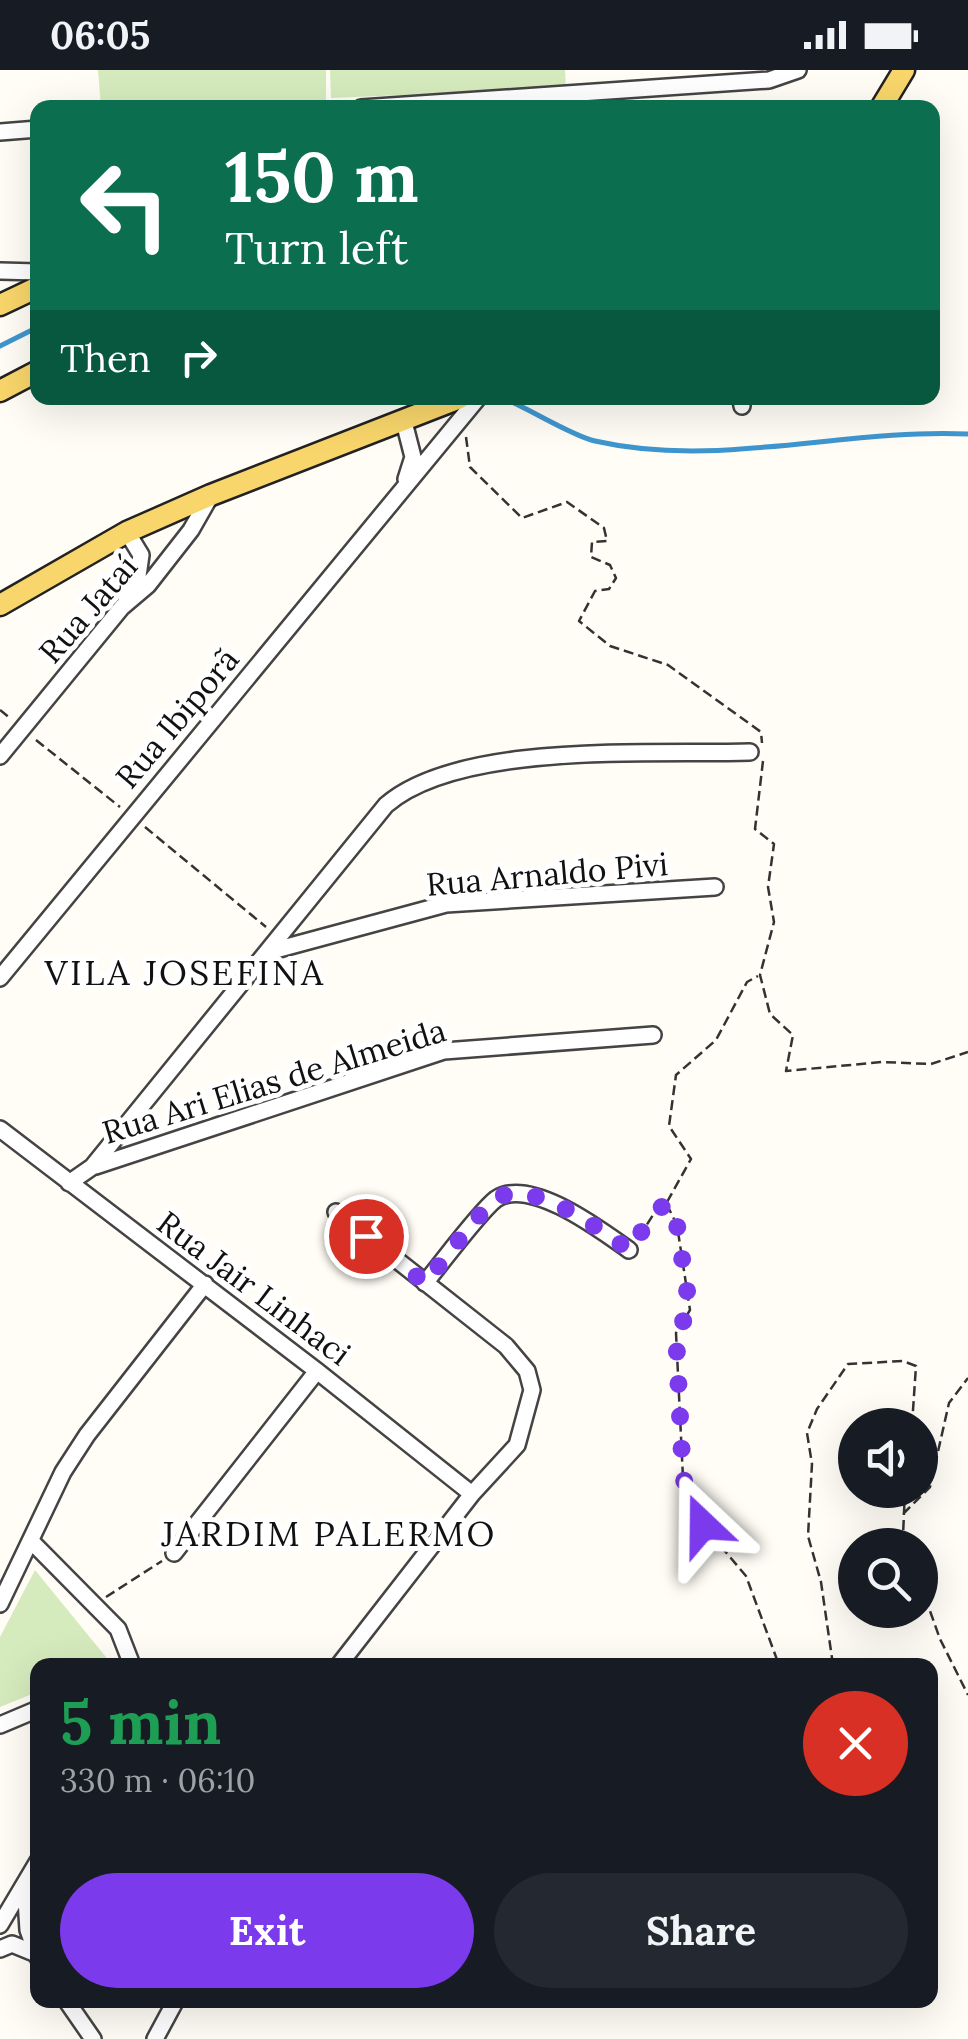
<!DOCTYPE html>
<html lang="en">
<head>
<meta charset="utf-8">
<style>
  body { margin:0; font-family:Lora,serif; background:#242831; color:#f1f3f6; height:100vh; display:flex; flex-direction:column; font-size:38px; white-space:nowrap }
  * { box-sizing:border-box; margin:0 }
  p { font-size:32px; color:#9ea1a6 }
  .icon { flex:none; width:55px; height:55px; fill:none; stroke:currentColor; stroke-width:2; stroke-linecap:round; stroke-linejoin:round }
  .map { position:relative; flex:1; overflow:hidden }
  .drawer { position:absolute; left:30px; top:1588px; width:908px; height:350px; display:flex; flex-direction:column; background:#171b24; border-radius:20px; box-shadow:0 10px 40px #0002 }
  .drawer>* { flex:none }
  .guide { position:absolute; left:30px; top:30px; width:910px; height:305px; border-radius:20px; box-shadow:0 10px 40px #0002; background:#0b6e4f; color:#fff; overflow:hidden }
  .controls { position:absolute; left:838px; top:1338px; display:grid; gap:20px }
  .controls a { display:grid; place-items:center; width:100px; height:100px; border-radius:50%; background:#171b24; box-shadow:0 10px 40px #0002; font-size:50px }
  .pin { position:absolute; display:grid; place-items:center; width:85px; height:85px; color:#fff; margin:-42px; border:5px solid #fff; border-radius:50%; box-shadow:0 2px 10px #0007 }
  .me { position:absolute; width:110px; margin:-55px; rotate:337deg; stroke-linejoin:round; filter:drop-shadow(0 0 8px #0008) }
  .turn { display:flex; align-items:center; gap:35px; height:210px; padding:0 30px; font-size:45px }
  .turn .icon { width:130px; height:130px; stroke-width:2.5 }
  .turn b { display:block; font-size:70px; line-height:85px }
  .then { display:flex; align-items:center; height:95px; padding:0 30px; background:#0003; gap:20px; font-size:38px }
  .round { display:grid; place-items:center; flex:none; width:105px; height:105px; border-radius:52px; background:#242831 }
  .overview { display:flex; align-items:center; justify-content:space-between; height:170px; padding:0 30px }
  h1 { font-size:60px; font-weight:800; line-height:75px; color:#1e9e55 }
  .primary-button { display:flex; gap:20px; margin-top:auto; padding:20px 30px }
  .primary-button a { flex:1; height:115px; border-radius:60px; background:#7c3aed; color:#fff; font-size:40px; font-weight:800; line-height:115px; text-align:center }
  .primary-button a+a { background:#242831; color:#f1f3f6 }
  .status { display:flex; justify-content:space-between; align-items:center; height:70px; padding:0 50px; background:#171b24; direction:ltr }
  .status svg { height:28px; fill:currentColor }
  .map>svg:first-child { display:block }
</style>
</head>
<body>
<div class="status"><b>06:05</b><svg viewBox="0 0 49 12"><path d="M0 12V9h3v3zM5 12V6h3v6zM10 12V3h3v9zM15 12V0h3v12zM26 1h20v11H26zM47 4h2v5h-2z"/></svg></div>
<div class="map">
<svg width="968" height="1969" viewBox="0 0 968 1969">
  <rect width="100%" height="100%" fill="#fffdf5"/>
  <!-- green -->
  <path fill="#d5ebbd" d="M98,0H326V34L101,37Z
    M330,0H565L566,18L331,28Z
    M35,1500L110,1592L38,1595L37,1622L0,1637V1567Z"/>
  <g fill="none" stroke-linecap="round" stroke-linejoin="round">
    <!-- stream -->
    <path stroke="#3f96cf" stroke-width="5" d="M0,276L38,257
      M505,329C530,339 572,366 595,371C718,399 844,358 968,364"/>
    <!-- minor casing -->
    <g stroke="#444" stroke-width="20">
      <path id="minor" d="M361,38L769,10L798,0
        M0,62L38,59
        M0,201L38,202
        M741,328L742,336
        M404,352L413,387L406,409
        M126,529L138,506L141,485L127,462
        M0,686L122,537L148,515L191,460L211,425
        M268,882L446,834L715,817
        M0,908L478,328
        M0,1059L317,1301L472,1424
        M96,1096L444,981L653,965
        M69,1113L92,1097L386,735C460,671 654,685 750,682
        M336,1142L506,1276L527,1301L532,1320L517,1375L472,1424L339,1595
        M425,1213C441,1194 479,1142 496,1129C530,1106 602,1161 629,1180
        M31,1471L118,1559L132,1595
        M174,1483L317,1301
        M0,1534L63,1402L87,1365L205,1214
        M0,1655L38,1639
        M25,1814L28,1860L38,1888
        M0,1855L38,1791
        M0,1879L12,1874L34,1883
        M66,1930L93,1969
        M155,1969L176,1930"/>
    </g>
    <!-- major casing -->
    <g stroke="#222" stroke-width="25">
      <path id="major" d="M881,38L904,0
        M0,235L38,217
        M0,321L38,301
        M0,535L127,462L211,425L460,328"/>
    </g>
    <!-- path -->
    <path stroke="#333" stroke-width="2.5" stroke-dasharray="10 5" stroke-linecap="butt" d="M466,367L470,397L522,448L567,432L604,458L607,471L592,472L591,487L610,495L616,508L609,519L595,521L579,551L610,576L668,595L761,662L762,673
      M0,640L11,649
      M36,670L120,737
      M763,691L755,759L774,774L768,817L774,852L760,905L770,944L793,965L786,1001L882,992L931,994L968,982
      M145,757L266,857
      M667,1132L691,1089L669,1056L676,1005L716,970L747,912L758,906
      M639,1167L653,1145L666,1133L677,1155L690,1240L676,1263L683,1408L703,1455L746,1506L779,1595
      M905,1420L903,1466L906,1475
      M903,1444L930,1417L949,1333L968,1308
      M920,1513L940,1569L968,1625
      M106,1527L162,1491
      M833,1595L821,1512L808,1466L812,1394L807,1363L817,1339L848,1294L903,1291L916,1296L912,1355"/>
    <!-- minor -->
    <use href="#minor" stroke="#fff" stroke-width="15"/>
    <!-- major -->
    <use href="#major" stroke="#f9d66b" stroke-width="20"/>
  </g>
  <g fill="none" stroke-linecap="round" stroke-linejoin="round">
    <!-- route -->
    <path stroke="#7c3aed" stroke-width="18" stroke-dasharray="0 32.4" d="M366,1166L425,1213C441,1194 479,1142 496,1129C530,1106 602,1161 629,1180L653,1145L666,1133L677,1155L690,1240L676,1263L683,1408L703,1455"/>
  </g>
  <g text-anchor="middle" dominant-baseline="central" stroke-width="10" stroke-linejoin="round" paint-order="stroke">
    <!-- street labels -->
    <g font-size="32" fill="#111" stroke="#fff">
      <text transform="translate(88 539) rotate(-49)">Rua Jataí</text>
      <text transform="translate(177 648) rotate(-50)">Rua Ibiporã</text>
      <text transform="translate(547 804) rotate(-5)">Rua Arnaldo Pivi</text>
      <text transform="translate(274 1011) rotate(-17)">Rua Ari Elias de Almeida</text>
      <text transform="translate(254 1218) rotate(37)">Rua Jair Linhaci</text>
    </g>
    <!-- neighbourhood labels -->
    <g font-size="35" letter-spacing="2.5" fill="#111" stroke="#fff">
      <text x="185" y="902">VILA JOSEFINA</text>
      <text x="329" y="1463">JARDIM PALERMO</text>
    </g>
  </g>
</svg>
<div class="controls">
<a><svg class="icon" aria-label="sound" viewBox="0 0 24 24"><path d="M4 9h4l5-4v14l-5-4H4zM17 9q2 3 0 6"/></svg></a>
<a><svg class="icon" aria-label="search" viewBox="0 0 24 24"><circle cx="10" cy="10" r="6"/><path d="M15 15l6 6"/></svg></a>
</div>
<div class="pin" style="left:366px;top:1166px;background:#d93025"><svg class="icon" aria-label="arrive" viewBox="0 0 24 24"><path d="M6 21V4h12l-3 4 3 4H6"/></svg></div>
<svg class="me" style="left:703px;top:1455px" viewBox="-20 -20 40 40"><path d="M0-17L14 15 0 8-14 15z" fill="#7c3aed" stroke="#fff" stroke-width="4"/></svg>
<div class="guide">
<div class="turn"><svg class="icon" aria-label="left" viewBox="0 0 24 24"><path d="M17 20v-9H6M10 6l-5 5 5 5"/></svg><div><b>150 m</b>Turn left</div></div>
<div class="then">Then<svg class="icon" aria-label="right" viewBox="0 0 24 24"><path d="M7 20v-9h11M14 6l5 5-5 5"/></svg></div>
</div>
<section class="drawer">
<div class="overview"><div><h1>5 min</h1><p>330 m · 06:10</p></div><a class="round" style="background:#d93025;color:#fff"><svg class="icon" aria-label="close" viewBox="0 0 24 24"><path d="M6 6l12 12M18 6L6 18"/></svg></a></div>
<div class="primary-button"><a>Exit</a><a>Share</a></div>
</section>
</div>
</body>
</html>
